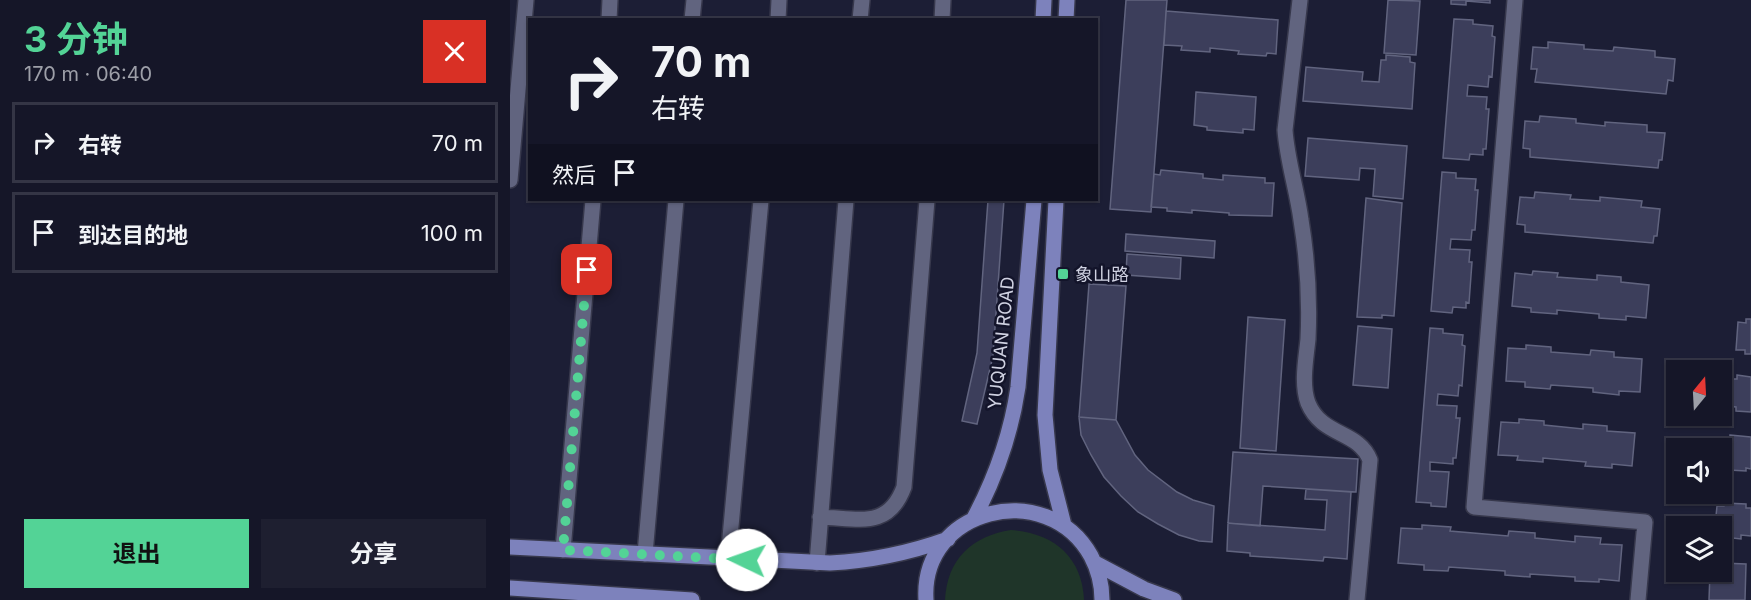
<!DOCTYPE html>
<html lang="zh">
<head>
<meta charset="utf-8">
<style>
  body { margin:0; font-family:Inter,"Noto Sans SC",sans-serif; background:#1e1f30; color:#f1f3f6; height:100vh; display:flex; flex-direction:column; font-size:22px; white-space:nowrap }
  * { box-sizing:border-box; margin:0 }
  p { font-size:20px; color:#9d9fa8 }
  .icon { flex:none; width:33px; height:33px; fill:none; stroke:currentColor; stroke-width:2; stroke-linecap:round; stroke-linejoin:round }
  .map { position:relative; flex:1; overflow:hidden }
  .sheet { display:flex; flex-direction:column; background:#151628; width:510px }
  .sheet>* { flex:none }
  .hud { position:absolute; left:18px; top:18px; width:570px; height:183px; border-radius:0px; box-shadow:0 2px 4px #0004,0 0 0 2px #343545; background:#151628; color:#f1f3f6; overflow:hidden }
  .needle { width:39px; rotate:18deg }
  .tools { position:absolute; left:1156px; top:360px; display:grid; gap:12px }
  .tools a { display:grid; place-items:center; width:66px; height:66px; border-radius:0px; background:#151628; box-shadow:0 2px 4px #0004,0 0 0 2px #343545; font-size:30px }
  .pin { position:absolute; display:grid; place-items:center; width:51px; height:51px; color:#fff; margin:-26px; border-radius:12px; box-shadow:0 3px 9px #0006 }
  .me { position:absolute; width:66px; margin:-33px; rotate:273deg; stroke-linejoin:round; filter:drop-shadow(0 0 4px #0008) }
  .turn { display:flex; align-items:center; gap:21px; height:126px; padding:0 24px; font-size:27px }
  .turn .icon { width:78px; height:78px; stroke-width:2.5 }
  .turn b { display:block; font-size:42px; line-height:51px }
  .then { display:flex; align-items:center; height:57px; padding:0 24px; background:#0003; gap:12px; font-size:22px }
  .round { display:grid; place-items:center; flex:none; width:63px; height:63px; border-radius:0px; background:#1e1f30 }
  .headline { display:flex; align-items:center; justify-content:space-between; height:102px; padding:0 24px }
  h1 { font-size:36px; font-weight:700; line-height:45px; color:#53d396 }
  .action { display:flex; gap:12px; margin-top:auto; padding:12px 24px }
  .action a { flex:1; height:69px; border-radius:0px; background:#53d396; color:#111; font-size:24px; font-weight:700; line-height:69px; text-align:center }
  .action a+a { background:#1e1f30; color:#f1f3f6 }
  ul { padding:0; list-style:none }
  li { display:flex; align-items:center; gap:18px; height:81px; margin:0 12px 9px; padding:0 12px; border:3px solid #343545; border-radius:0px }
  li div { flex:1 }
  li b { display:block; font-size:22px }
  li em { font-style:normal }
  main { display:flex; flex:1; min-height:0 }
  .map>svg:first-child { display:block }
</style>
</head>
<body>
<main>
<section class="sheet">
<div class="headline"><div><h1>3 分钟</h1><p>170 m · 06:40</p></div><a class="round" style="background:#d93025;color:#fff"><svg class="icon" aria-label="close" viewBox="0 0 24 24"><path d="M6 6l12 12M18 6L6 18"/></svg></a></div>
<ul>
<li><svg class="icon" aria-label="right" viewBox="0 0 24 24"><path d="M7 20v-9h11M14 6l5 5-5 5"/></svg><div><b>右转</b></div><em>70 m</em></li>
<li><svg class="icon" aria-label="arrive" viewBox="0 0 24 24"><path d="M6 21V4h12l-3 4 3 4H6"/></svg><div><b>到达目的地</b></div><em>100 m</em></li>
</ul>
<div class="action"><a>退出</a><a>分享</a></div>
</section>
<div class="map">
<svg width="1241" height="600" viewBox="0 0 1241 600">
  <rect width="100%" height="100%" fill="#1c1e35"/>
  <!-- green -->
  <path fill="#1f3529" d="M501,530C543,533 572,556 574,600H435C437,559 462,536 501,530Z"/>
  <!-- building -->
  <path fill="#3c3e5b" stroke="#61647f" stroke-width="1.5" d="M616,0H657L641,212L600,209Z
    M878,0L910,1L906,55L874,53Z
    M941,0H980V3L956,1V5L941,4Z
    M656,11L768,20L766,54L757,53L756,56L728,54L729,51L700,48V52L671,50L672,46L654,45Z
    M944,19L963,20V24L983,26L982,36L985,37L982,77L979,76L978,87L958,85L957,96L977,97L976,109H979L976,149H973V155L960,154L959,160L933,158Z
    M1038,42L1074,45V49L1103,51L1104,47L1145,51V57L1165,59L1163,81L1158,80L1156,94L1025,82L1027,69H1021L1023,47L1038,48Z
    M876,55L900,57V62L905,63L902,109L793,101L796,67L853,72L852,81L869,82L871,60H876Z
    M686,92L746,97L744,130L733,129V133L697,130V127L684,125Z
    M1030,116L1066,119V123L1095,126V122L1137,125V132L1155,133L1152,160H1149L1148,168L1020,157V149L1013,148L1015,121L1029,122Z
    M798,138L897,146L893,199L863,196L865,169L850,168L849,180L795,176Z
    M651,170L693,174V178L713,180V175L755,178V183H764L762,216L719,215V213L682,210V213L657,211V208L641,207L644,174L650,175Z
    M932,172L946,173V178L966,179L965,190H968L965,230H962L961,240L941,239L940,249L960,250L959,262H962L959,303L956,302V308L943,307L942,313L921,311Z
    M1025,192L1061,195L1060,199L1090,201V197L1132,201L1131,207L1150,209L1147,236H1144L1143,243L1015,232V225L1007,224L1010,197L1024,198Z
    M856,198L892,203L884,316L872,315V318L847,317Z
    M478,200H494L483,356L467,424L452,421L467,353Z
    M616,234L705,241L704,258L615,251Z
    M617,254L671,258L670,279L616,275Z
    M1023,271L1048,273L1047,277L1087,280V275L1111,277V282L1139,285L1136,318L1116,316V320L1089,318V314L1047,310V314L1021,312V308L1002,306L1005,273L1022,275Z
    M579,284L616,286L606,420L569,417Z
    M738,317L775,320L766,451L730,448Z
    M1236,319H1241V354H1235V350H1226L1228,322L1236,323Z
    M848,326L882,329L878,388L843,385Z
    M920,328L933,329V333L953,335L952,345L955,346L952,386L949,385L948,396L928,394L927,405L947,406L946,418H950L946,458H943V464L920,462V471L939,472L936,507L921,506V503L906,502Z
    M1016,345L1041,347V352L1080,355L1081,350L1104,352V357L1132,359L1130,392L1109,391V395L1083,392V388L1041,385L1040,389L1015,387V382L996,381L998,348L1016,349Z
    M1227,375L1241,377V412L1226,411V407L1217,406L1219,379H1227Z
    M569,417L606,420L625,455L638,470L667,492L683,500L704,506L702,542L689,541L669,535L648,524L628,512L611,496L594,477L581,455L571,435Z
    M1009,419L1034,421V425L1073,429V424L1097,426V431L1125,433L1122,466L1102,464V468L1075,466L1076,462L1033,458V462L1007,460L1008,456L988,455L991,422L1009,423Z
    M1220,435L1241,437V469L1236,468V471L1219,470V467L1212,466V438L1220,439Z
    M723,452L848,459L846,492L753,486L750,526L718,523Z
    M796,489L841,492L837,559L814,557L813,561L740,556V553L717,551L718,523L815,530L817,500L795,499Z
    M1215,503L1236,504V508H1241V536L1231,535V539L1214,537L1212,526H1205L1207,506H1214Z
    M912,525L941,527L940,531L998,536L999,531L1025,533V538L1065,542V536L1091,538L1090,544L1112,545L1109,581L1089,579V582L1065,581V577L1020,574V577L995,575V571L939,567L938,571L914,570V565L888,563L891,528L912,529Z
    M1212,563L1236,564L1235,600H1199L1200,572H1212Z"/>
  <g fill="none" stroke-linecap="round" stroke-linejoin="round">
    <!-- minor casing -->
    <g stroke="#37384c" stroke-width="18">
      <path id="minor" d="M790,0L775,130C777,160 787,190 791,220C798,263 800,297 798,339C796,359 791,384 798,403C812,437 848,430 860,460L847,600
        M1005,0L964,507L1135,522L1128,600
        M99,20L100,0
        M182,20L184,0
        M268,20L269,0
        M350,20L352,0
        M432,20L433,0
        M0,180L16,0
        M310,517C348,518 378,530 394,487L417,200
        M53,550L83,200
        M135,554L166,200
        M218,559L251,200
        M307,563L336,200"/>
    </g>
    <!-- major casing -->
    <g stroke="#37384c" stroke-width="18">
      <path id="major" d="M533,20L534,0
        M556,20L557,0
        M546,200L535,415L540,470L554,525
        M463,520C486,477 501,435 508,387L524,200
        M0,547L320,563C361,561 399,553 438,539
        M585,563L634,589L664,600
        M0,588L182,600
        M416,600C410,508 537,477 581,556C588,569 592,585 592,600"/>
    </g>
    <!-- minor -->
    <use href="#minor" stroke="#61647f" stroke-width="15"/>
    <!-- major -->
    <use href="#major" stroke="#7d82bc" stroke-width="15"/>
  </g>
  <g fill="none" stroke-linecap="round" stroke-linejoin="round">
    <!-- route -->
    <path stroke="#53d396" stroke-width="10" stroke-dasharray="0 18" d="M77,270L53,550L237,560"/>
  </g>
  <!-- markers -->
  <rect fill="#53d396" stroke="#13142a" stroke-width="2" x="547" y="268" width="12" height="12" rx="3"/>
  <g text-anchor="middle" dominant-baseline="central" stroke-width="5" stroke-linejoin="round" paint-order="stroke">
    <!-- poi labels -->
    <g font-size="18" fill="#d0d2e2" stroke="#13142a" text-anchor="start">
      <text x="565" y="274">象山路</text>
    </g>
    <!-- street labels -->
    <g font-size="18" fill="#d0d2e2" stroke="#13142a">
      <text transform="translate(491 343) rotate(-84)">YUQUAN ROAD</text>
    </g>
  </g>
</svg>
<div class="tools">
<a><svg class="needle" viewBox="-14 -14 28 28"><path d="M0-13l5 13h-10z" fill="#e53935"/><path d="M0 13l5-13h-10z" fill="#9d9fa8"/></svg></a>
<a><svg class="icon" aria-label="sound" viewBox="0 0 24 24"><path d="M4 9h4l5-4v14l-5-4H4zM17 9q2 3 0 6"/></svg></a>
<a><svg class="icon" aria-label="layers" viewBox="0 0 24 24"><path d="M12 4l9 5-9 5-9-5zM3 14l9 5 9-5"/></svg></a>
</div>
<div class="pin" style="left:77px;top:270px;background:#d93025"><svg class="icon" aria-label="arrive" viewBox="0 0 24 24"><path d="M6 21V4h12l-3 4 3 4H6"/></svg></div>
<svg class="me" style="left:237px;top:560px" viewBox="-20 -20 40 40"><circle r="19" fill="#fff"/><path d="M0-13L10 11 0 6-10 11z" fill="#53d396"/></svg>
<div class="hud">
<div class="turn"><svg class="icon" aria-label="right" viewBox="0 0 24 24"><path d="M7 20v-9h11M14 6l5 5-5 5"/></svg><div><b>70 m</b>右转</div></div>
<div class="then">然后<svg class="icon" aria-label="arrive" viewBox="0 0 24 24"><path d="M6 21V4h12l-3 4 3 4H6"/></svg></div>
</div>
</div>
</main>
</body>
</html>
